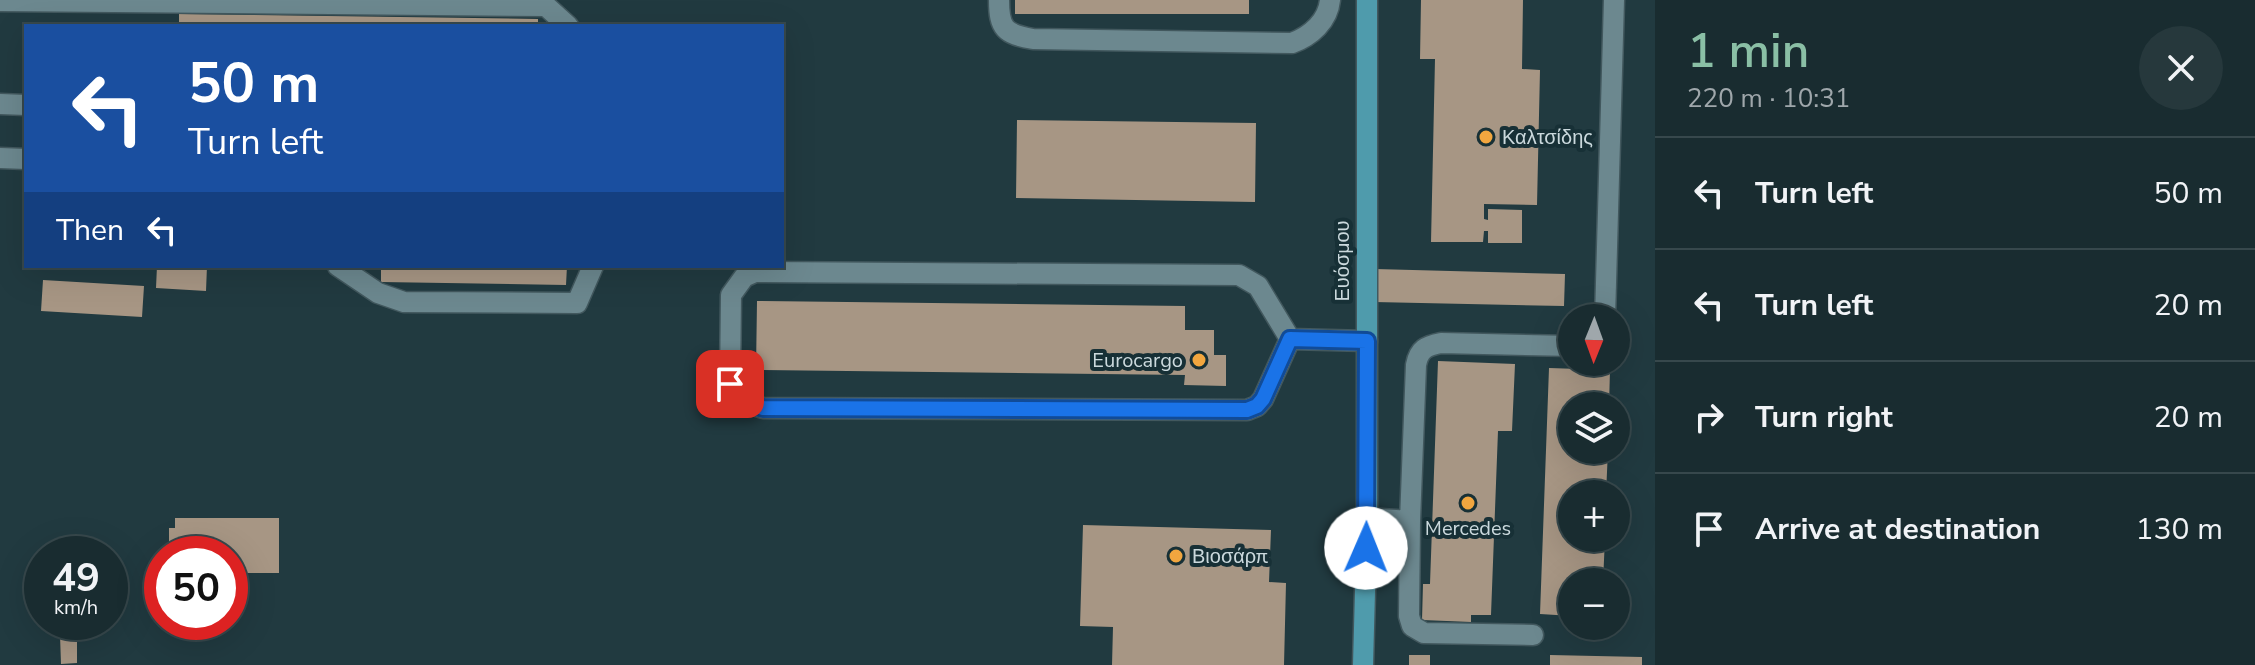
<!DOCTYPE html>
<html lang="en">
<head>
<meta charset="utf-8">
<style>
  body { margin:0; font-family:"Nunito Sans",sans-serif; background:#26383c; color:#f1f3f6; height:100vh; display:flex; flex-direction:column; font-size:30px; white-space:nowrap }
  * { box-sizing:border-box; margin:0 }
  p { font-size:26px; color:#9fa7ab }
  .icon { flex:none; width:44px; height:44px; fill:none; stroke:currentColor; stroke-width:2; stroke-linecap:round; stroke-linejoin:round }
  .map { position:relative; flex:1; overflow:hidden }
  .side { display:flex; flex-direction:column; background:#192c30; width:600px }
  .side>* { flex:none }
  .banner { position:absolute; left:24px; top:24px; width:760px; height:244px; border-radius:0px; box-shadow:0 8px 32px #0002,0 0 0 2px #37484c; background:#1a4fa0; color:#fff; overflow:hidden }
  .needle { width:52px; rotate:181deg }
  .fabs { position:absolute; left:1558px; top:304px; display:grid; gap:16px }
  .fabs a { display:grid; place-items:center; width:72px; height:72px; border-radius:50%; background:#192c30; box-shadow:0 8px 32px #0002,0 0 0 2px #37484c; font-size:40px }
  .speed { position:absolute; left:24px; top:536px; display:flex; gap:16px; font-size:40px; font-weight:700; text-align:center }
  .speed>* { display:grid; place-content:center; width:104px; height:104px; border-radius:50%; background:#192c30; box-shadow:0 8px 32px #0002,0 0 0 2px #37484c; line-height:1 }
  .speed small { font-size:20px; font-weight:400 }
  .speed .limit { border:12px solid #d22; background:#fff; color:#111 }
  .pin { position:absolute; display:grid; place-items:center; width:68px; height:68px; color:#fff; margin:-34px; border-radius:16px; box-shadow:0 4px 12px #0006 }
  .me { position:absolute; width:88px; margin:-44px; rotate:1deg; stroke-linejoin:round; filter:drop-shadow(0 0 6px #0008) }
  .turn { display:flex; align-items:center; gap:28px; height:168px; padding:0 32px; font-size:36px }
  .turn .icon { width:104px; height:104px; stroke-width:2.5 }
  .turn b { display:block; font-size:56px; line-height:68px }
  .then { display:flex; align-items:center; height:76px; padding:0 32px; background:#0003; gap:16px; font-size:30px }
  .round { display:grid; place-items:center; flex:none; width:84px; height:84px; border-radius:42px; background:#26383c }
  .headline { display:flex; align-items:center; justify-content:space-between; height:136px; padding:0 32px }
  h1 { font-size:48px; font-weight:600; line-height:60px; color:#8abfa5 }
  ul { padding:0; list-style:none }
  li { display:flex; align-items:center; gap:24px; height:112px; padding:0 32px; border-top:2px solid #37484c }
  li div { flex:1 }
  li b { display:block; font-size:30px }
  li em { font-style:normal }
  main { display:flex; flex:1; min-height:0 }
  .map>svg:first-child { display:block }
</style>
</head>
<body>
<main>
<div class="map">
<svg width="1655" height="665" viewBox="0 0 1655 665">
  <rect width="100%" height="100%" fill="#213a40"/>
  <!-- building -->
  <path fill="#a79684" d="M1015,0H1249V14H1015Z
    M1421,0H1523L1522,69L1540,70L1537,205L1484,204V219L1488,220V209L1522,210V243H1488V231H1484L1483,242H1431L1435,59H1420Z
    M179,14L538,19V26H179Z
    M1017,120L1256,123L1255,202L1016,198Z
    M157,266H207L206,291L156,288Z
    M381,266H567L566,285L381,282Z
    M1375,269L1565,274L1564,306L1374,302Z
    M43,280L144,286L142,317L41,311Z
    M757,301L1185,306V330H1214V355H1226V386L1184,385L1185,375L756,370Z
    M1438,361L1515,364L1512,431H1498L1491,615H1471V622L1422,620L1423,584H1430Z
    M1549,368L1610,370L1609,406H1572V450H1608L1606,494H1572V538H1605L1603,582H1572V616L1540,614Z
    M175,518H279V573H230V554H169V528H175Z
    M1083,525L1271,530L1269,582L1286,583L1284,665H1112L1113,627L1080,626Z
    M60,635H77V663L61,664Z
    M1409,655H1430V665H1409Z
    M1550,655L1642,657V665H1550Z"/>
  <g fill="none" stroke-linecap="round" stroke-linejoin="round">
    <!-- minor casing -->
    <g stroke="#42585e" stroke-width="23">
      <path id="minor" d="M999,0C999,29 1005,34 1033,39L1292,43C1311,36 1328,21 1330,0
        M0,1L546,6L568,26
        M0,104L26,105
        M0,158L26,159
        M338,266L378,293L404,302L577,303L593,266
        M1605,318L1614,0
        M1290,339L1263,399L1257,406L1247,410L763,408C746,403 738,399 730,384L731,295L744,277L755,272L1239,275L1258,286L1290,339L1367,341
        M1367,518L1410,521L1416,365C1419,349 1426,346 1441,343L1572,346
        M1410,521L1409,616L1412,626L1424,633L1533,635"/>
    </g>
    <!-- major casing -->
    <g stroke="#42585e" stroke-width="23">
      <path id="major" d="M1363,665L1367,518V0"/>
    </g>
    <!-- minor -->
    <use href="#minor" stroke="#6c888f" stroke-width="20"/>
    <!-- major -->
    <use href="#major" stroke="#4f9bac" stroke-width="20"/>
  </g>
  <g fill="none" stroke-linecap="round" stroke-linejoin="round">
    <!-- route casing -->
    <g stroke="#114b97" stroke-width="20">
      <path id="route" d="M730,384C738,399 746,403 763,408L1247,410L1257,406L1263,399L1290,339L1367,341L1366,548"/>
    </g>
    <!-- route -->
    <use href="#route" stroke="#1a73e8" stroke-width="14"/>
  </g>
  <!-- markers -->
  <g fill="#f1a63f" stroke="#173036" stroke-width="3">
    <circle cx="1486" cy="137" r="8"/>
    <circle cx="1199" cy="360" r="8"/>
    <circle cx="1468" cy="503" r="8"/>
    <circle cx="1176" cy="556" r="8"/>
  </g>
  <g text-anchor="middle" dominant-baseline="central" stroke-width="8" stroke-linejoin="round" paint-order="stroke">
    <!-- poi labels -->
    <g font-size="20" fill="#cbd9dd" stroke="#173036" text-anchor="start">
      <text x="1502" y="137">Καλτσίδης</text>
      <text x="1183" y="360" text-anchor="end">Eurocargo</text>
      <text x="1468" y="528" text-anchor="middle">Mercedes</text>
      <text x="1192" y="556">Βιοσάρπ</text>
    </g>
    <!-- street labels -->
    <g font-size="20" fill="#cbd9dd" stroke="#173036">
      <text transform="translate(1342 261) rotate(-90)">Ευόσμου</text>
    </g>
  </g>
</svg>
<div class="fabs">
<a><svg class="needle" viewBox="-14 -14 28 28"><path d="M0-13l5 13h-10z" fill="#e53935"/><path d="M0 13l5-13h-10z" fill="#9fa7ab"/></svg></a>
<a><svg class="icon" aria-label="layers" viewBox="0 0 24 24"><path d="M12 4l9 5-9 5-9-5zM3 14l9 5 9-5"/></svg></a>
<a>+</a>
<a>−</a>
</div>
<div class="speed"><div>49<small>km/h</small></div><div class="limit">50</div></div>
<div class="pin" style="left:730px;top:384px;background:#d93025"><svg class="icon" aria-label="arrive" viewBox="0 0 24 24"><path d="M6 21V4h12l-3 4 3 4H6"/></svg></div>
<svg class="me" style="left:1366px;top:548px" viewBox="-20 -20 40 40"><circle r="19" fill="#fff"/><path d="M0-13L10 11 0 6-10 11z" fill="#1a73e8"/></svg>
<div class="banner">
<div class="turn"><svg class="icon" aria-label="left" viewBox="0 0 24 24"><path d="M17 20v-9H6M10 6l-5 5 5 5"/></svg><div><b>50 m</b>Turn left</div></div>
<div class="then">Then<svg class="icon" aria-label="left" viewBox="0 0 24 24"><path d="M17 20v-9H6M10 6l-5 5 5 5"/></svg></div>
</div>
</div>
<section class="side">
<div class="headline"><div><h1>1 min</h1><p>220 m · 10:31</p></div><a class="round"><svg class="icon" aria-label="close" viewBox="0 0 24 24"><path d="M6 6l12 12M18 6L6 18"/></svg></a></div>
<ul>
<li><svg class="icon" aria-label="left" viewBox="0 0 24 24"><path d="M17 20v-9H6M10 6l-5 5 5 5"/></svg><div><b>Turn left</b></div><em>50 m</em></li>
<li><svg class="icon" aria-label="left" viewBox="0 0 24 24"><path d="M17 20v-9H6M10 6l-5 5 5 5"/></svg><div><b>Turn left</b></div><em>20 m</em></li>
<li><svg class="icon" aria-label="right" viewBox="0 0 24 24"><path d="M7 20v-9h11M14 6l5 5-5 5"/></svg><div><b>Turn right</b></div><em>20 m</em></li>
<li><svg class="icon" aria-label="arrive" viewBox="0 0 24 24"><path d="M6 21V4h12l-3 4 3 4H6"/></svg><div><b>Arrive at destination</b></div><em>130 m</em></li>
</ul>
</section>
</main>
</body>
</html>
